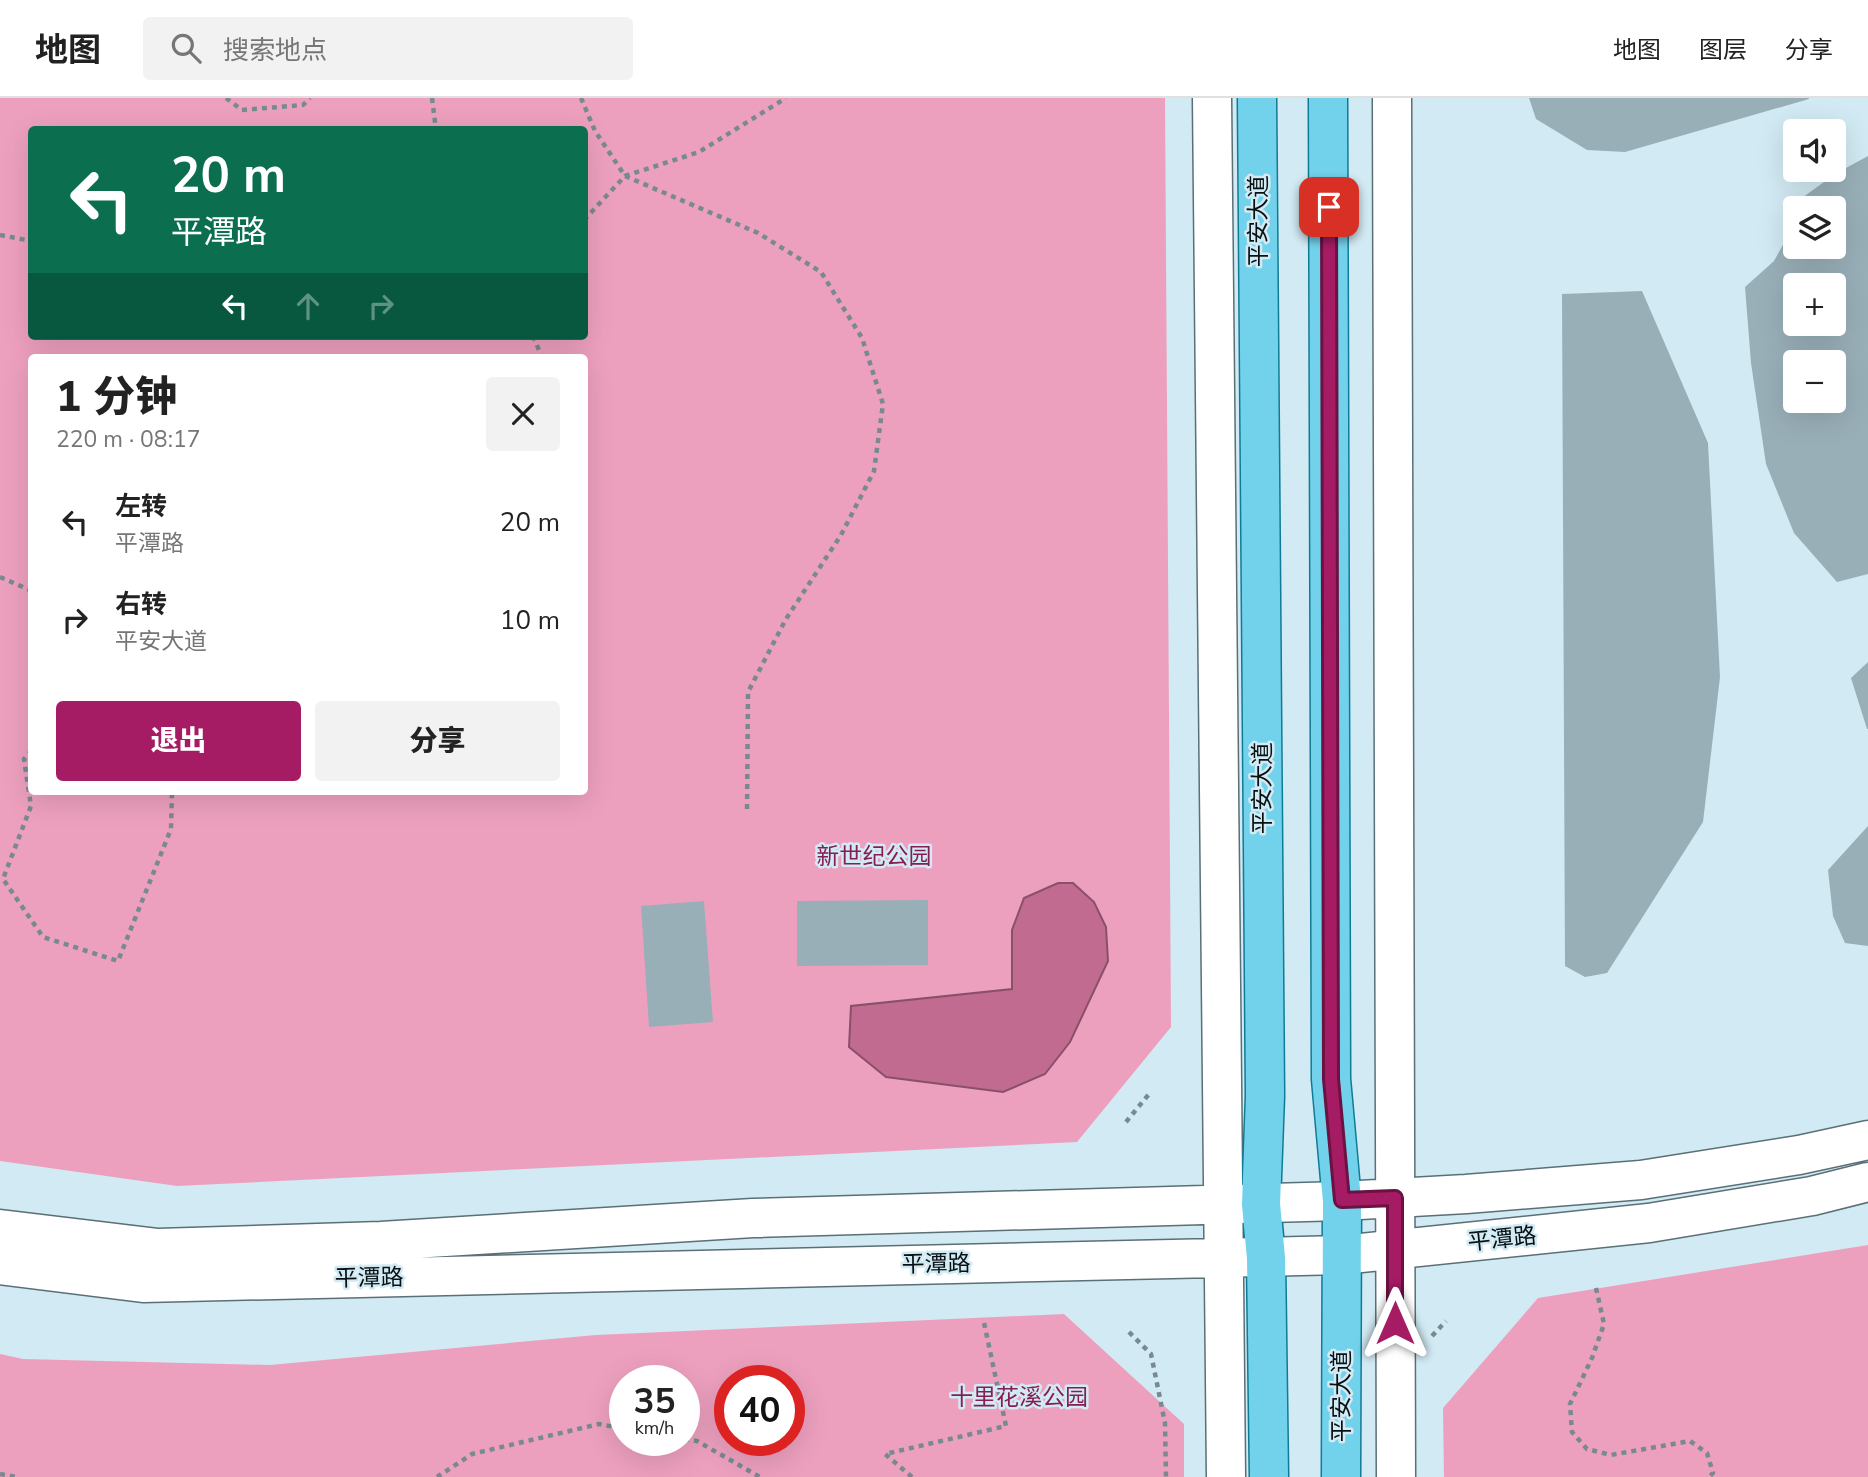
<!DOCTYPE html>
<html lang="zh">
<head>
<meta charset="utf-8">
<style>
  body { margin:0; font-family:"Nunito Sans","Noto Sans SC",sans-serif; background:#f2f2f2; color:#222; height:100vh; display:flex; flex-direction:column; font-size:26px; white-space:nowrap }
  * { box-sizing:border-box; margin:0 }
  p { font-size:23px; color:#767676 }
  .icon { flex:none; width:38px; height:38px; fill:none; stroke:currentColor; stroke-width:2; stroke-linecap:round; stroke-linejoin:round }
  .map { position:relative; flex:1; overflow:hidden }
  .panel { position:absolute; left:28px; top:256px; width:560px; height:441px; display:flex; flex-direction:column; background:#fff; border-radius:7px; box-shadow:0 7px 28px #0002 }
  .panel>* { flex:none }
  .banner { position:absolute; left:28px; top:28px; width:560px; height:214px; border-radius:7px; box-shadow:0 7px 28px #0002; background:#0b6e4f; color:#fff; overflow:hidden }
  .buttons { position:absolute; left:1783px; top:21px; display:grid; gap:14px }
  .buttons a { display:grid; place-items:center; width:63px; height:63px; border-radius:7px; background:#fff; box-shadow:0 7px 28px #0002; font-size:35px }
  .speed { position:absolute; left:609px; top:1267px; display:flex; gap:14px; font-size:35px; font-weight:700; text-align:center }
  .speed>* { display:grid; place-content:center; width:91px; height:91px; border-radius:50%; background:#fff; box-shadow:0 7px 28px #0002; line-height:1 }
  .speed small { font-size:18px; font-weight:400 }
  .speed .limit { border:10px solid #d22; background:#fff; color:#111 }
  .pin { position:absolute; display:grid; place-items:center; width:60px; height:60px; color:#fff; margin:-30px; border-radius:14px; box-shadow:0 4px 10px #0006 }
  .me { position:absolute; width:77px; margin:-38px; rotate:0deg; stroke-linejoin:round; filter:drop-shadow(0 0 5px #0008) }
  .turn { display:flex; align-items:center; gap:24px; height:147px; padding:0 28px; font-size:32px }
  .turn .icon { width:91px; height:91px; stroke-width:2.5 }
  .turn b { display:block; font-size:49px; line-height:60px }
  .lanes { display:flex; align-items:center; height:66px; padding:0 28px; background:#0003; justify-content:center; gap:35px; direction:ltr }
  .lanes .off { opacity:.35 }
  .round { display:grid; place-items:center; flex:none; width:74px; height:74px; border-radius:7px; background:#f2f2f2 }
  .summary { display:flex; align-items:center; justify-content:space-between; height:119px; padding:0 28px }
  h1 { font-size:42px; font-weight:800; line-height:52px }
  .primary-button { display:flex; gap:14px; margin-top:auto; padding:14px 28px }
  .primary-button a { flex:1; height:80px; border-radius:7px; background:#a51c65; color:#fff; font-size:28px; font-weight:800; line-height:80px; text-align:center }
  .primary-button a+a { background:#f2f2f2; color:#222 }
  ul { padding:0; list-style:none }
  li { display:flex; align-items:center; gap:21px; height:98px; padding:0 28px }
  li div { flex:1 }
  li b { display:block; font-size:26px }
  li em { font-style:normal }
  header { display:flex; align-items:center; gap:42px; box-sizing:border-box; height:98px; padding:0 35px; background:#fff; border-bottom:2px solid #e0e0e0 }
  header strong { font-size:33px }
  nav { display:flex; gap:38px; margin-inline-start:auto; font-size:24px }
  .search { width:490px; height:63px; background:#f2f2f2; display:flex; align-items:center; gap:18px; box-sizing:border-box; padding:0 24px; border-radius:7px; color:#767676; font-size:26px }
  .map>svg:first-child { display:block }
</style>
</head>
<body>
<header>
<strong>地图</strong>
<div class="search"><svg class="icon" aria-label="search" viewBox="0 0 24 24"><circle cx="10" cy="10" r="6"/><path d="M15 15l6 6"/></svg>搜索地点</div>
<nav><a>地图</a><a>图层</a><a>分享</a></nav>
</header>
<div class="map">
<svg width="1868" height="1379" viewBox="0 0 1868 1379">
  <rect width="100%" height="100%" fill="#d2eaf3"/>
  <!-- green -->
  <path fill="#eda0be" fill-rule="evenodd" d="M0,0H1165L1171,929L1077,1044L177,1088L0,1063ZM32,32H584V238H32ZM32,259H584V693H32Z
    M1868,1147V1379H1444L1443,1310L1538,1200Z
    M1064,1216L1184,1326V1379H0V1256L23,1261L270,1267L596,1237ZM625,1283H684V1342H625ZM730,1283H789V1342H730Z"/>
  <!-- water -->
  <path fill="#c06b8f" stroke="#89506a" stroke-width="2" d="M1058,785H1073L1094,804L1106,829L1108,863L1070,944L1045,976L1003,994L886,979L849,949L851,908L1012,891V832L1024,800Z"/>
  <!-- building -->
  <path fill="#99afb8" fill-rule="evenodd" d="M1529,0H1809V1L1625,54L1587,52L1536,21Z
    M1868,58V476L1837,484L1794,435L1766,366L1751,265L1745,189L1774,163L1785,143L1788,110L1835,76ZM1796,110H1834V149H1796ZM1796,187H1834V226H1796ZM1796,264H1834V303H1796Z
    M1642,193L1708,345L1720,579L1703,724L1607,875L1585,879L1565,868L1562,196Z
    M1868,564V631H1867L1851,580Z
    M1868,728V848L1845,845L1833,818L1828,772Z
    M928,802V867L797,868V803Z
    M704,803L713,924L649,929L641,808Z"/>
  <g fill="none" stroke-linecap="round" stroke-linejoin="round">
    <!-- secondary casing -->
    <g stroke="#5a6f76" stroke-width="41">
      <path id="secondary" d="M1212,0L1226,1379
        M1392,0L1396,1379
        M0,1131L158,1150L381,1143L753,1120L1342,1103L1466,1096L1641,1082L1799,1057L1868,1042
        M0,1167L143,1185L1342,1157L1649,1125L1812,1098L1868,1084"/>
    </g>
    <!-- primary casing -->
    <g stroke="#107b96" stroke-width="41">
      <path id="primary" d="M1257,0L1265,998L1261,1106L1266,1160L1269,1379
        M1328,0L1331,981L1342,1103L1341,1379"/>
    </g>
    <!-- path -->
    <path stroke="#788990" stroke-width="4.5" stroke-dasharray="5 5" stroke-linecap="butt" d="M226,0L242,12L303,7L310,0
      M432,0L436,32
      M581,0L595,33L625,78L758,135L821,174L862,240L883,306L874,373L841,437L786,521L748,594L747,714
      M584,122L625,78L699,54L786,0
      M0,137L32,143
      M533,238L542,259
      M0,479L32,493
      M32,652L24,661L31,708L3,781L43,839L118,863L171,731L172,693
      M1126,1024L1149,996
      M1596,1190L1604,1226L1592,1260L1570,1306L1572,1334L1587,1351L1611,1357L1690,1343L1707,1355L1713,1375L1709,1379
      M1129,1234L1151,1256L1165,1325L1166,1379
      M1432,1238L1446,1223
      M684,1341L697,1343L760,1379
      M0,1376L17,1379
      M437,1379L472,1356L599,1326L625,1331
      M912,1379L885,1356L1006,1328L983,1220"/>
    <!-- secondary -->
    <use href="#secondary" stroke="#fff" stroke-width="38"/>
    <!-- primary -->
    <use href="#primary" stroke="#73d2eb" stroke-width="38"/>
  </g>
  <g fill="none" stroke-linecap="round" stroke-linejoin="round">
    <!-- route casing -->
    <g stroke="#6b1242" stroke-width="18">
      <path id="route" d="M1329,109L1331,981L1342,1102L1395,1100V1225"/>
    </g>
    <!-- route -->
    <use href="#route" stroke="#a51c65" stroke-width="12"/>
  </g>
  <g text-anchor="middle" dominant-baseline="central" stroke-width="5" stroke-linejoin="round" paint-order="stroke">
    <!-- street labels -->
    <g font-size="23" fill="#081013" stroke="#d2eaf3">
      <text transform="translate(1258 123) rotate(-90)">平安大道</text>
      <text transform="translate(1262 690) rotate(-90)">平安大道</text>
      <text transform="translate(1502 1141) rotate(-6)">平潭路</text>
      <text transform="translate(936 1166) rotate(-1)">平潭路</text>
      <text transform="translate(369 1180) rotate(-1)">平潭路</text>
      <text transform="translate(1341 1298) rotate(-90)">平安大道</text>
    </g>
    <!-- park labels -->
    <g font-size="23" fill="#851e53" stroke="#d2eaf3">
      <text x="874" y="758">新世纪公园</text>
      <text x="1019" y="1299">十里花溪公园</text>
    </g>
  </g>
</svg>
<div class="buttons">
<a><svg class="icon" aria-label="sound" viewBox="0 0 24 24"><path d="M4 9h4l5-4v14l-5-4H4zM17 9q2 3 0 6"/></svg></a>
<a><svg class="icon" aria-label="layers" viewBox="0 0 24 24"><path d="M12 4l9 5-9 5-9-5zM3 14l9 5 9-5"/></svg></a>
<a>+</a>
<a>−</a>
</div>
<div class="speed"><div>35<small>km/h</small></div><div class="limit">40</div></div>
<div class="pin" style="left:1329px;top:109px;background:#d93025"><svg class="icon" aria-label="arrive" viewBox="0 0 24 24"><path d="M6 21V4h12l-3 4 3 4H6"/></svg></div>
<svg class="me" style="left:1395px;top:1225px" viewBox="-20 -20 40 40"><path d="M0-17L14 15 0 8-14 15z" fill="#a51c65" stroke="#fff" stroke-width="4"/></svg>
<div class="banner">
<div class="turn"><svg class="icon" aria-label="left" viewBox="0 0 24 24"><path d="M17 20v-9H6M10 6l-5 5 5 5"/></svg><div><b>20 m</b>平潭路</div></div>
<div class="lanes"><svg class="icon" aria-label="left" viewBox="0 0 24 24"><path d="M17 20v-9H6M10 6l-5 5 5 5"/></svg><svg class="icon off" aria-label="ahead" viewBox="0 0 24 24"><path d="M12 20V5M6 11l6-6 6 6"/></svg><svg class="icon off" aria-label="right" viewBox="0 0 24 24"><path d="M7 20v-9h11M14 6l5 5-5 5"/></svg></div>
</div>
<section class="panel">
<div class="summary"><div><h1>1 分钟</h1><p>220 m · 08:17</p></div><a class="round"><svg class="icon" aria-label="close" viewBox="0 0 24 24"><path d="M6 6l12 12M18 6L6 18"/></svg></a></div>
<ul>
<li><svg class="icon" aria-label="left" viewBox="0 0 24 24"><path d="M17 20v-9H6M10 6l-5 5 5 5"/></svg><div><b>左转</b><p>平潭路</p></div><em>20 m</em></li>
<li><svg class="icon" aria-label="right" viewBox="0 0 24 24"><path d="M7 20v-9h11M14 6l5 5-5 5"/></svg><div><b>右转</b><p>平安大道</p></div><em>10 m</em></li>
</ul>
<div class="primary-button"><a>退出</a><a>分享</a></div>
</section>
</div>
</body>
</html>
